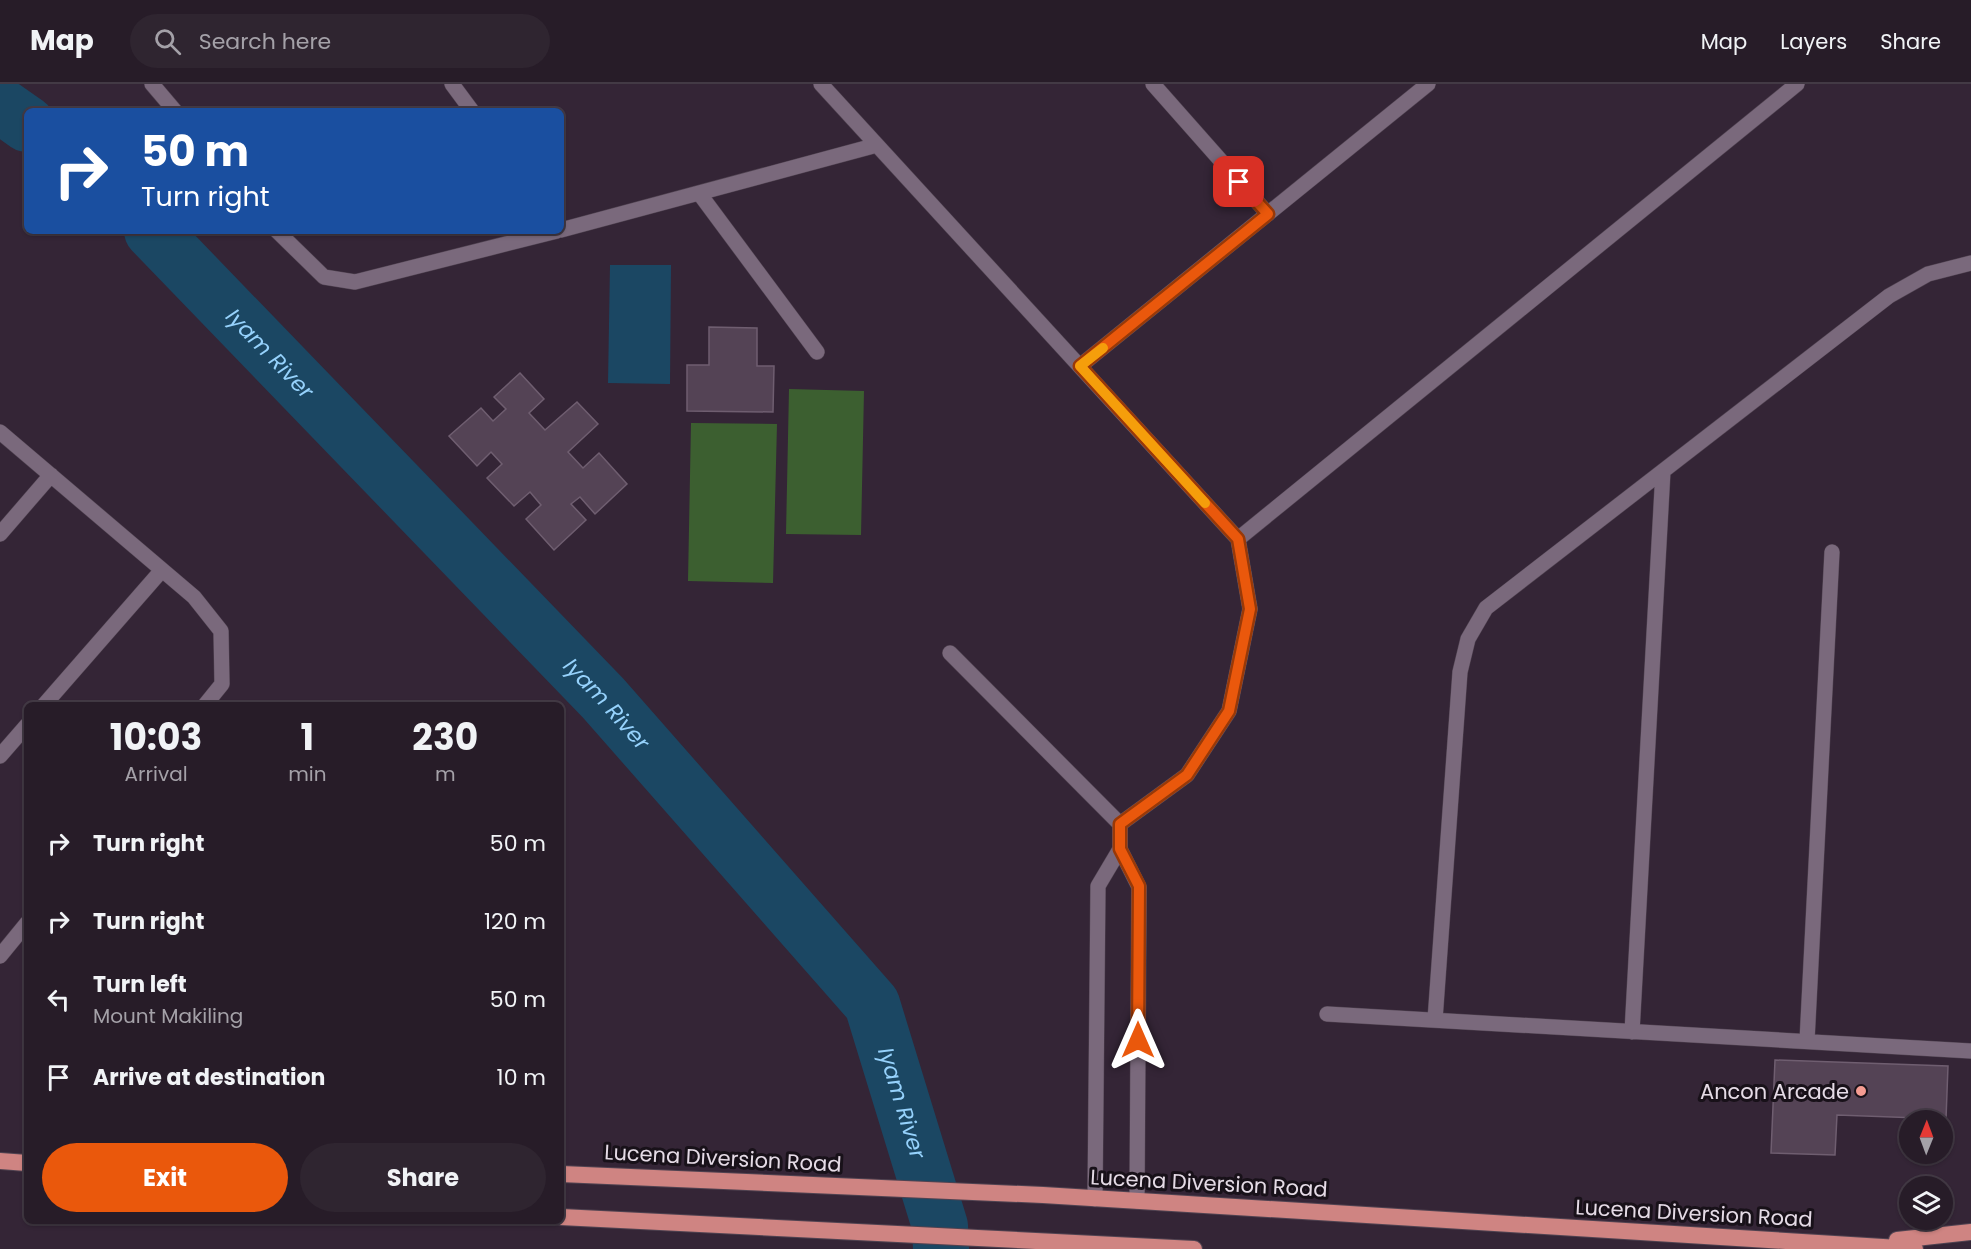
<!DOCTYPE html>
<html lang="en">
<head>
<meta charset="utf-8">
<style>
  body { margin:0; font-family:Poppins,sans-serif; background:#2f2530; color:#f1f3f6; height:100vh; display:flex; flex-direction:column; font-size:22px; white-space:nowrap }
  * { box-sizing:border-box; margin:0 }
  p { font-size:20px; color:#a4a1a8 }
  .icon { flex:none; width:33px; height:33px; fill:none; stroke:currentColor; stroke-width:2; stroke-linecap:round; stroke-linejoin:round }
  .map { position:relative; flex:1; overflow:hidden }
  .panel { position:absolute; left:24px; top:618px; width:540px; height:522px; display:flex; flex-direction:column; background:#271c28; border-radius:9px; box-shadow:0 2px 4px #0004,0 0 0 2px #433a45 }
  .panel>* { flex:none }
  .top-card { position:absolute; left:24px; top:24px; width:540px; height:126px; border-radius:9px; box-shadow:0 2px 4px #0004,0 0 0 2px #433a45; background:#1a4fa0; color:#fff; overflow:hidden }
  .needle { width:39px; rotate:1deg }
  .fabs { position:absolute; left:1899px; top:1026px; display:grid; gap:12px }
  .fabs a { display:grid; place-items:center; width:54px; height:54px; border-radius:50%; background:#271c28; box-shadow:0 2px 4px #0004,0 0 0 2px #433a45; font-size:30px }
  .pin { position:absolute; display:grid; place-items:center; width:51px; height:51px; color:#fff; margin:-26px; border-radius:12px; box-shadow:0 3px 9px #0006 }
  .me { position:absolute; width:66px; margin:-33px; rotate:0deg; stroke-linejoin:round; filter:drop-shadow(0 0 4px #0008) }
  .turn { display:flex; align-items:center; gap:21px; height:126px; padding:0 18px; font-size:27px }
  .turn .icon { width:78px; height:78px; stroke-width:2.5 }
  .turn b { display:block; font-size:42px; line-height:51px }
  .eta { display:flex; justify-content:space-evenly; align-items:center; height:102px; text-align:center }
  .eta b { font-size:36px; font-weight:700; line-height:42px }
  .primary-button { display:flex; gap:12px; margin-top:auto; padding:12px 18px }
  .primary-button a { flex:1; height:69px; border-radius:36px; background:#ea580c; color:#fff; font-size:24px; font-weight:700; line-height:69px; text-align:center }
  .primary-button a+a { background:#2f2530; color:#f1f3f6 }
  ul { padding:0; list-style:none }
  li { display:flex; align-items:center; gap:18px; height:78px; padding:0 18px }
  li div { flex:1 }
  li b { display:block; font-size:22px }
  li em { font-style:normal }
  header { display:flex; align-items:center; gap:36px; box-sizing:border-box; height:84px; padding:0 30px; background:#271c28; border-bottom:2px solid #433a45 }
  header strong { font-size:28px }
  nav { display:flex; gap:33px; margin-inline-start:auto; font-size:21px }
  .search { width:420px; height:54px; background:#2f2530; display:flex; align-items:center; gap:15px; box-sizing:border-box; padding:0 21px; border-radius:33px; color:#a4a1a8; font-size:22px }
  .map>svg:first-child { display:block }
</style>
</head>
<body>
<header>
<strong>Map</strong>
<div class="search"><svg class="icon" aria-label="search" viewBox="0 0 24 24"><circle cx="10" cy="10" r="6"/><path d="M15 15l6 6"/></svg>Search here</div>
<nav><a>Map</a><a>Layers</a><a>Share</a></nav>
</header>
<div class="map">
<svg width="1971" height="1165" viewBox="0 0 1971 1165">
  <rect width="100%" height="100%" fill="#342536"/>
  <!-- green -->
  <path fill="#3c5f30" d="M789,305L864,307L861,451L786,450Z
    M691,339L777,340L773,499L688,497Z"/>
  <!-- water -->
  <path fill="#1b4763" d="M610,181H671L670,300L608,299Z"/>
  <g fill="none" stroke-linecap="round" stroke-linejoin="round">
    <!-- river -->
    <g stroke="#1b4763" stroke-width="56">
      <path d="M0,21L27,40"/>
      <path id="s1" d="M152,147L603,614L872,920L940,1142L941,1165"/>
    </g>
  </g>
  <!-- building -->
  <path fill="#544355" stroke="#6f5e70" stroke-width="1.5" d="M709,243L757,244V282H774L773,328L687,327V281H709Z
    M520,289L544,315L529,329L545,346L577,318L598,340L568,368L583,384L599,369L627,400L595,430L580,413L571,420L586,436L554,466L526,435L541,421L530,408L514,422L487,394L502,380L491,368L477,382L449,352L481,324L493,337L506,325L494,313Z
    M1775,976L1948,982L1946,1035L1837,1031L1835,1071L1771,1069Z"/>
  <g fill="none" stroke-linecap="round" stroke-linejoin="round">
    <!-- minor casing -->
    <g stroke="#504351" stroke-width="16">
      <path id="minor" d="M152,0L175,27
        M452,0L472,27
        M821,0L1238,455L1250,525L1229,627L1187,691L1120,740
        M1153,0L1268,130
        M699,109L817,268
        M561,146L877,61
        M277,147L324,193L355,198L557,147
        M1080,282L1428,0
        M0,348L194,513L221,547L222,600L205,621
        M0,450L51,391
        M1238,455L1797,0
        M950,569L1120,740V765L1139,803L1137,1117
        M44,621L162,486
        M0,672L27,641
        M0,872L27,839
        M1327,930L1971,967
        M1435,936L1460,588L1468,555L1486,524L1889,212L1928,190L1971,179
        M1632,948L1663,387
        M1807,957L1832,468
        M1095,1115L1098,802L1120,765"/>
    </g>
    <!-- trunk casing -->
    <g stroke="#504351" stroke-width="18">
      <path id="trunk" d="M0,1077L27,1079
        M561,1090L1043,1111L1915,1165
        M561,1133L1194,1165
        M1897,1156L1971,1148"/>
    </g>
    <!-- minor -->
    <use href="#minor" stroke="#7a697c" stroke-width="15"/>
    <!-- trunk -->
    <use href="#trunk" stroke="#cf8482" stroke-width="16"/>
  </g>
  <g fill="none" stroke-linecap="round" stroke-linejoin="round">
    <!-- route casing -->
    <g stroke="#983908" stroke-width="15">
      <path id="route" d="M1138,956L1139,802L1120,765V740L1187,691L1229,627L1250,525L1238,455L1080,282L1268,130L1239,98"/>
    </g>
    <!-- route -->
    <use href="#route" stroke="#ea580c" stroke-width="10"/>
    <!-- slow -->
    <path stroke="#f59e0b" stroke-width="10" d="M1103,264L1080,282L1205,419"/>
  </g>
  <!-- markers -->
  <circle fill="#f59c92" stroke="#181119" stroke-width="2" cx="1861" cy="1007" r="6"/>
  <g text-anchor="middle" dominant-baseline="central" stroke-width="6" stroke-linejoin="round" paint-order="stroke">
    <!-- poi labels -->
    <g font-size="21" fill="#e5dbe6" stroke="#181119" text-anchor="end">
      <text x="1849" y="1007">Ancon Arcade</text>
    </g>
    <!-- street labels -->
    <g font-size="21" fill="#e5dbe6" stroke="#181119">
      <text transform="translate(723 1074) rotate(3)">Lucena Diversion Road</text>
      <text transform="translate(1209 1099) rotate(3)">Lucena Diversion Road</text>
      <text transform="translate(1694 1129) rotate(3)">Lucena Diversion Road</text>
    </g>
    <!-- water labels -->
    <g font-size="22" font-style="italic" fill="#96d2fc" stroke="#181119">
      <text stroke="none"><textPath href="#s1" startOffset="170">Iyam River</textPath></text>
      <text stroke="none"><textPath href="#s1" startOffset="656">Iyam River</textPath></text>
      <text stroke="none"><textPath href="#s1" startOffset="1160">Iyam River</textPath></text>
    </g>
  </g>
</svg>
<div class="fabs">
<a><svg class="needle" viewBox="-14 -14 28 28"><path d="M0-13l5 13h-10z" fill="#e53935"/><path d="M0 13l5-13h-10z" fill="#a4a1a8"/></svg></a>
<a><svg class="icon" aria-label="layers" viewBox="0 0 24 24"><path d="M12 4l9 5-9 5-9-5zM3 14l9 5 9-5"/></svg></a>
</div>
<div class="pin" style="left:1239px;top:98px;background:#d93025"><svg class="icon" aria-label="arrive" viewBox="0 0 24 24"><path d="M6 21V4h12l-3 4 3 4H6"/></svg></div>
<svg class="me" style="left:1138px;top:956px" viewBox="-20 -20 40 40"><path d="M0-17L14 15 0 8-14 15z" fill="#ea580c" stroke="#fff" stroke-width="4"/></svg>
<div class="top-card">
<div class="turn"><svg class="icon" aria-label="right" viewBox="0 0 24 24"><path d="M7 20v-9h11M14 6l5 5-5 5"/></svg><div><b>50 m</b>Turn right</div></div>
</div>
<section class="panel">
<div class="eta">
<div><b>10:03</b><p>Arrival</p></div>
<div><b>1</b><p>min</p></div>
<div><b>230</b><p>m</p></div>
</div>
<ul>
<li><svg class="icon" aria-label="right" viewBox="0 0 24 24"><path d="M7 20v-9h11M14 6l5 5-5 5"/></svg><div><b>Turn right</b></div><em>50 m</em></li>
<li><svg class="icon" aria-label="right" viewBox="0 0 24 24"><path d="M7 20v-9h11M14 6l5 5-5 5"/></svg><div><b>Turn right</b></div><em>120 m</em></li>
<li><svg class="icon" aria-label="left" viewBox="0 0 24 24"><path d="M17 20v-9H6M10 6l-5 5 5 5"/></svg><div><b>Turn left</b><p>Mount Makiling</p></div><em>50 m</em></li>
<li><svg class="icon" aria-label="arrive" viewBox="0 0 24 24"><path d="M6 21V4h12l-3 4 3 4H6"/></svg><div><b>Arrive at destination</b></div><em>10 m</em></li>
</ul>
<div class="primary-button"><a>Exit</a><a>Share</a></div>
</section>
</div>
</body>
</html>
